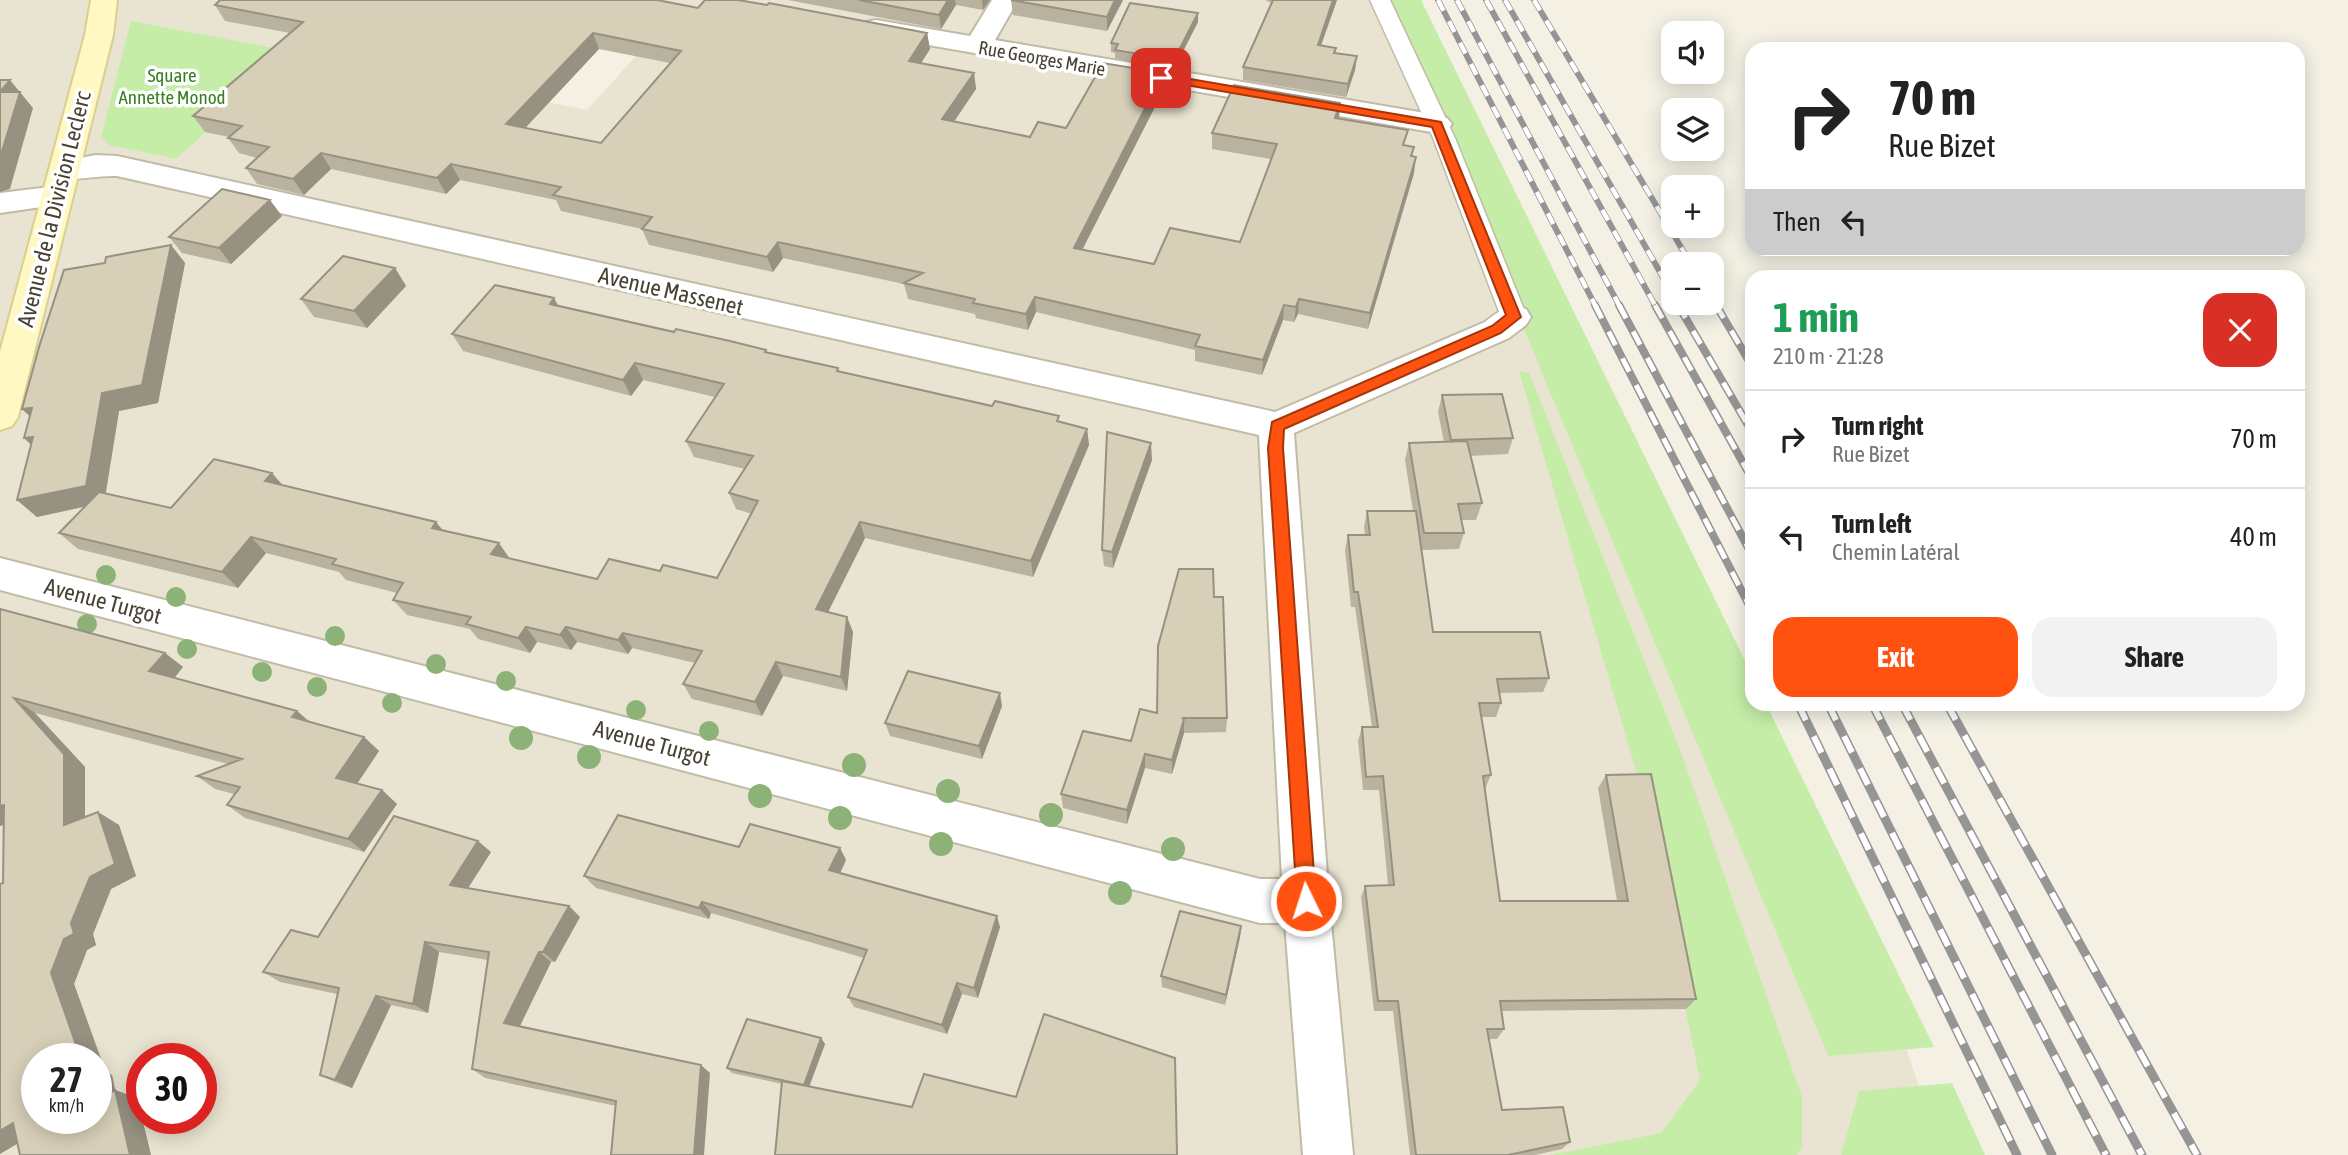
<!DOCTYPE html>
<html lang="en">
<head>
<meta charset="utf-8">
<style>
  body { margin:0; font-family:"Asap Condensed",sans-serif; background:#f2f2f2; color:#222; height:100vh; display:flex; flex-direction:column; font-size:26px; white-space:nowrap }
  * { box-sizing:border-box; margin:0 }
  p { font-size:23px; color:#767676 }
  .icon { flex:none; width:38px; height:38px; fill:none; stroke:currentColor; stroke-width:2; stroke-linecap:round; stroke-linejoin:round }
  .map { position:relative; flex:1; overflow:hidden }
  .sheet { position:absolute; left:1745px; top:270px; width:560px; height:441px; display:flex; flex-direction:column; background:#fff; border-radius:21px; box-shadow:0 4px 18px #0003 }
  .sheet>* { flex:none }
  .banner { position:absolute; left:1745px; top:42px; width:560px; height:214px; border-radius:21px; box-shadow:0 4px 18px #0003; background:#fff; color:#222; overflow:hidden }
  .tools { position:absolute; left:1661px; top:21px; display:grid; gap:14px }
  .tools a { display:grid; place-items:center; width:63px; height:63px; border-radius:14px; background:#fff; box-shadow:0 4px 18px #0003; font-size:35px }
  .speed { position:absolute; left:21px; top:1043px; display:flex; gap:14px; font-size:35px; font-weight:700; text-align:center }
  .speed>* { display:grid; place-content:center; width:91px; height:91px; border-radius:50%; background:#fff; box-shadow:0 4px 18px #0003; line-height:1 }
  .speed small { font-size:18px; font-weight:400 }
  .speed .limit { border:10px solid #d22; background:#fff; color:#111 }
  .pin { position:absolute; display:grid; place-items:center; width:60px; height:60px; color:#fff; margin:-30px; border-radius:14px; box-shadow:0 4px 10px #0006 }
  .me { position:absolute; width:77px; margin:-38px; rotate:356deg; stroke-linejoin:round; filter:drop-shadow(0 0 5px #0008) }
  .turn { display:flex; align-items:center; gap:24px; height:147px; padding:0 28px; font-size:32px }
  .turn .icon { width:91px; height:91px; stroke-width:2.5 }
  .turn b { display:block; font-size:49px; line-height:60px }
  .then { display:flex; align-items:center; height:66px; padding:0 28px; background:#0003; gap:14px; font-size:26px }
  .round { display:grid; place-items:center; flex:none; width:74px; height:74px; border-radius:21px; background:#f2f2f2 }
  .overview { display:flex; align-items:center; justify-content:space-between; height:119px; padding:0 28px }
  h1 { font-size:42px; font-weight:700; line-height:52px; color:#1e9e55 }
  .cta { display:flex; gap:14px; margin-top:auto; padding:14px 28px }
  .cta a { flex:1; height:80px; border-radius:21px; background:#ff5210; color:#fff; font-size:28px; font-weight:700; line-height:80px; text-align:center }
  .cta a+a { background:#f2f2f2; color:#222 }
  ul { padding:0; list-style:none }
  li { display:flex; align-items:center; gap:21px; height:98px; padding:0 28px; border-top:2px solid #e0e0e0 }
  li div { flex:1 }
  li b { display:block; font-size:26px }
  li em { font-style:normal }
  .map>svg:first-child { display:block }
</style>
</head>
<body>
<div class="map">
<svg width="2348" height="1155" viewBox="0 0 2348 1155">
  <rect width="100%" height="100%" fill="#f4f1e4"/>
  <!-- residential -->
  <path fill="#e9e4d1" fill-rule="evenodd" d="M0,0H410L341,61L587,110L682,5L658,0H1394L1893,1009L1942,1155H0ZM37,1059H96V1118H37ZM142,1059H201V1118H142Z"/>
  <!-- green -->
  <path fill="#c5eda8" d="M1386,0H1421L1752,675V704H1766L1934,1047L1828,1056Z
    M131,21L295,52L176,159L109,145L101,137Z
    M1519,371L1529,373L1682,755L1802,1097V1148L1797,1155H1551L1661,1133L1700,1080L1636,771Z
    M1952,1083L1985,1155H1841L1859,1091Z"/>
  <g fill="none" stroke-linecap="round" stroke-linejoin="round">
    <!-- lane casing -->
    <g stroke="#c0bba6" stroke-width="3">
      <path id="lane" d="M1370,0H1390L1455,138L1527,317L1523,323L1514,326L1505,323L1501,317L1433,138Z"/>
    </g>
    <!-- street casing -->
    <g stroke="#c0bba6" stroke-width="4">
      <path id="street" d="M992,0H1018L995,40L1437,115L1447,118L1452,124L1447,130L1437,133L876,36L866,34L862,28L866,22L876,20L970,36Z
        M96,155L117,156L1275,412L1485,322C1499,311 1508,304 1526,309L1531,317L1526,325L1509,338L1294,433L1329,901L1353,1155H1303L1285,923H1260L0,590V558L1260,879H1282L1259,435L117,176C96,175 74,182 54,177L50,170L54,163Z
        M58,186L69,189L73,196L69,203L0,213V193Z"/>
    </g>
    <!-- secondary casing -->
    <g stroke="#d9cf8e" stroke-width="4">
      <path id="secondary" d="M91,0H117L113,35L18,417L12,426L0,430V352L85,35Z"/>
    </g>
    <!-- lane -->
    <use href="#lane" fill="#fff" fill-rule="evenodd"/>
    <!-- street -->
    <use href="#street" fill="#fff" fill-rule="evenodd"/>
    <!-- secondary -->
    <use href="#secondary" fill="#fff8c3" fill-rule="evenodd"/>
    <!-- rail-far2 casing -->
    <g stroke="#959595" stroke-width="6">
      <path id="rail-far2" d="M1438,0L1596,307
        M1457,0L1620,307
        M1486,0L1656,307
        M1505,0L1673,295
        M1534,0L1691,264
        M1712,298L1717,307
        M1677,303L1679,307"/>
    </g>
    <!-- rail-far1 casing -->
    <g stroke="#959595" stroke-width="8">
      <path id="rail-far1" d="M1595,305L1752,611
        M1619,305L1752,555
        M1655,305L1752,479
        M1678,305L1752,432
        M1716,305L1752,366"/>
    </g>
    <!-- rail casing -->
    <g stroke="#959595" stroke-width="9">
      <path id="rail" d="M1798,704L2017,1155
        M1828,704L2052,1155
        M1872,704L2106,1155
        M1902,704L2142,1155
        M1947,704L2197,1155"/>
    </g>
    <!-- rail-far2 -->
    <use href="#rail-far2" stroke="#fff" stroke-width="4.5" stroke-dasharray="12" stroke-linecap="butt"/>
    <!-- rail-far1 -->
    <use href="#rail-far1" stroke="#fff" stroke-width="5" stroke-dasharray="15" stroke-linecap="butt"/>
    <!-- rail -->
    <use href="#rail" stroke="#fff" stroke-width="6" stroke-dasharray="18" stroke-linecap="butt"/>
  </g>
  <!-- trees -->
  <g fill="#8db278">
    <circle cx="106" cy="575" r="10"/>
    <circle cx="176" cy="597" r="10"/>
    <circle cx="87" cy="624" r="10"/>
    <circle cx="335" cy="636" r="10"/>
    <circle cx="187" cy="649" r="10"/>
    <circle cx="436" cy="664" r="10"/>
    <circle cx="262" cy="672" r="10"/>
    <circle cx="506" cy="681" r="10"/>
    <circle cx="317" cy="687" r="10"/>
    <circle cx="392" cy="703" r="10"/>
    <circle cx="636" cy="710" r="10"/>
    <circle cx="709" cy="731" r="10"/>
    <circle cx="521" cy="738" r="12"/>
    <circle cx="589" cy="757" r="12"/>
    <circle cx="854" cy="765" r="12"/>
    <circle cx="948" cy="791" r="12"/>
    <circle cx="760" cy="796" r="12"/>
    <circle cx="1051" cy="815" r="12"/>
    <circle cx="840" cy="818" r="12"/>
    <circle cx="941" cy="844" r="12"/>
    <circle cx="1173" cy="849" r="12"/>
    <circle cx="1120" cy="893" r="12"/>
  </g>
  <!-- wall -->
  <path fill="#b9b29e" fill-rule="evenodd" d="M788,0H990L983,10L956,5L941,29Z
    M1011,0H1123L1107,31L1013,15Z
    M1265,0H1337L1321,46L1336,48L1335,53L1357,56L1355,70L1346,97L1243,80V67L1272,3Z
    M215,5L698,8L927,33L930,49L921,63L974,73L976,89L954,121L1030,137L1066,128L1163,73L1164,89L1082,250L1154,264L1240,242L1271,159L1212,149V133L1340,103L1339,119L1405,146L1414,147L1412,156L1414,173L1368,329L1298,314L1294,322L1283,320L1262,375L1195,361V350L1036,312L1028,330L976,318L975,314L908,299L904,284L783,258L773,272L649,245L642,229L561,211L556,200L460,180L446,194L331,169L304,195L257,184L246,168L257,158L239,153L228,138L229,137L205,132L193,116L290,33L225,21ZM599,49L670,63L601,143L525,128Z
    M1198,13V22L1174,69L1115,59V53L1111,52V43Z
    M282,216L231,264L182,253L169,237Z
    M171,245L185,263L158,403L119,411L106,493L171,508L283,485L436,522L443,530L509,558L597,579L660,571L717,578L752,514L736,509L729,493L745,469L694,457L686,441L715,397L643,380L631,396L463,351L452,334L554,298L558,305L838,368L839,371L1087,429L1089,445L1033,577L865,538L828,612L847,617L853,632L847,691L783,676L762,716L692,699L683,684L695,663L632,648L628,654L577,642L571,650L537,642L530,653L478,639L470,629L407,615L393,600L397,593L346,580L339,572L266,553L238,588L78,549L59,533L84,507L37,517L17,500L31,445L24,438L30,416L22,409L105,263Z
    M395,268L406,286L367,328L314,317L301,299Z
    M1442,395L1513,438L1508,454L1470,456L1482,503L1476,520H1461L1464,533L1459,549L1422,550L1433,632L1549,678L1543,692L1500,693L1501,703L1496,717H1481L1491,775L1485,789L1500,901H1617L1598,788L1606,775L1696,999L1686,1009L1501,1011L1504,1029L1497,1039H1489L1502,1110L1570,1142L1562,1149L1535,1155H1410L1393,1011H1374L1361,897L1365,886L1388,885L1379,790H1363L1358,741L1362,727H1372L1355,607H1351L1345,550L1348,535H1365L1364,527L1367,511H1413L1405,460L1409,443L1444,442L1438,412Z
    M1152,460L1113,568L1104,566L1102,550Z
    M1214,597L1227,718L1226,732L1184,733L1172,774L1145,768L1127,824L1063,808L1061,794L1131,741L1157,713Z
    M0,609L165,653L183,667L174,678L297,711L310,722L364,737L379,751L357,784L382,790L397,804L364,852L245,818L227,805L234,794L215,789L197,776L228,764L35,713L85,767V817L119,825L136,876L111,889L93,934L96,945L87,950L74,984L106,1073L112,1075L115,1090L137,1098L151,1155H20L3,883L4,824L0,826Z
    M1002,706L982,759L890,736L885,723Z
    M739,847L840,848L846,860L840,873L1000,927L978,998L962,994L947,1034L854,1007L848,997L864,958L711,913L709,919L596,888L584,876Z
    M491,852L468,888L569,906L580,917L555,962H551L520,1026L710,1073L616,1106L485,1078L472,1069L488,960L439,952L428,1013L391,1005L352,1088L337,1083L320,1075L337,994L280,982L263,972L318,937Z
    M1241,926L1240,937L1225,1005L1162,987L1161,976Z
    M821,1038L825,1044L809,1086L912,1107L1177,1155L782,1084L732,1073L727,1068Z"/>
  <!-- shaded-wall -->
  <path fill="#969181" d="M948,0H955L956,5L941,29L939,15Z
    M982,0H990L983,10Z
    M1115,0H1123L1107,31V17Z
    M1333,0H1337L1316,59L1318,45Z
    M1198,13V22L1174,69V60Z
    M593,33L599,49L514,140L506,124Z
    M927,33L930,49L912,77L909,61Z
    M1357,56L1355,70L1346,97L1348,84Z
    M974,73L976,89L945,135L942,119Z
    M1163,73L1164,89L1075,264L1074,248Z
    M10,80L33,108L10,189L0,192V92Z
    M1340,103L1339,119L1335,118Z
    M321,153L331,169L304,195L293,179Z
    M1416,157L1414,173L1368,329L1370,313Z
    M451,164L460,180L446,194L437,178Z
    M270,200L282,216L231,264L219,248Z
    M778,242L783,258L773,272L767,257Z
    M171,245L185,263L158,403L119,411L104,502L37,517L17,500L102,393Z
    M395,268L406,286L367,328L354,311Z
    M1035,297L1036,312L1028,330L1026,314Z
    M554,298L563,316L550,304Z
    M1299,299L1298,314L1294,322L1296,307Z
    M1284,305L1283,320L1262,375L1263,360Z
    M635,363L643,380L631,396L623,380Z
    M32,408L41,427L22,409Z
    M1087,429L1089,445L1033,577L1031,561Z
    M33,437L43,455L24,438Z
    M1151,443L1152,460L1113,568L1112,552Z
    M272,473L286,489L265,481Z
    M436,522L448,538L432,528Z
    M860,522L865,538L822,624L816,609Z
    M251,537L266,553L238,588L222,572Z
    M499,543L510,559L491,554Z
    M847,617L853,632L847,691L841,677Z
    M526,627L537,642L530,653L518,638Z
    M566,627L577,642L571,650L560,635Z
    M623,633L632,648L628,654L618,640Z
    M165,653L183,667L168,686L149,671Z
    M776,662L783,676L762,716L755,702Z
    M1000,693L1002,706L982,759L979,746Z
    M14,698L35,713L85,767V838L64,825Z
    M297,711L313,725L292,717Z
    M1184,719V733L1172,774V760Z
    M364,737L379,751L352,791L336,778Z
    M1145,754V768L1127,824V810Z
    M382,790L397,804L364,852L348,839Z
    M4,805L27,818L0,826V806Z
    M98,812L119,825L136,876L111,889L93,934L96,945L87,950L74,984L106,1073L112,1075L115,1090L137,1098L151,1155H130L96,1100V1059H81L51,973L71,923Z
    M478,841L491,852L463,896L450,885Z
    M840,848L846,860L836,882L829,870Z
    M702,902L711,913L709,919L699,908Z
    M569,906L580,917L555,962L543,952Z
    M997,916L1000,927L978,998L974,988Z
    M1241,926L1240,937L1225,1005L1226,995Z
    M425,942L439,952L428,1013L413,1004Z
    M539,952L551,962L517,1032L504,1023Z
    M957,983L962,994L947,1034L942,1025Z
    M376,996L391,1005L352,1088L335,1080Z
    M821,1038L825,1044L808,1090L804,1085Z
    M701,1065L710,1073L704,1155H694Z
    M13,1123L39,1131L0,1154V1131Z"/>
  <!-- building -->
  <path fill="#d7cfb8" stroke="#969181" stroke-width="2" fill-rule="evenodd" d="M220,0H657L698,8L705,0H738L767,5L769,3L927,33L909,61L974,73L942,119L1030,137L1038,122L1066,128L1103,63L1163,73L1074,248L1154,264L1170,228L1240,242L1277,144L1212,133L1234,85L1340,103L1335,118L1408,130L1403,145L1414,147L1411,156L1416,157L1370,313L1299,299L1296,307L1284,305L1263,360L1195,346L1200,335L1035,297L1026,314L973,303L975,299L904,283L923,273L778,242L767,257L642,229L652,217L553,195L561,187L451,164L437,178L321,153L293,179L246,168L269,147L228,138L242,126L193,116L303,22L215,5ZM593,33L681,51L601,143L506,124Z
    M859,0H948L939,15Z
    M1011,0H1115L1107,17Z
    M1273,0H1333L1318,45L1336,48L1334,53L1357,56L1348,84L1243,67Z
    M1130,3L1198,13L1174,60L1115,50L1118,44L1111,43Z
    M0,80H10L0,92Z
    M0,92H20L0,158Z
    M222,189L270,200L219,248L169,237Z
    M171,245L142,385L102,393L86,486L17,500L33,437L24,438L32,408L22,409L39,347L64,270L105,263L106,257Z
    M343,256L395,268L354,311L301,299Z
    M495,285L554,298L550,304L674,332L676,329L730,341L766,350L765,352L838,368L837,371L992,406L995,401L1059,416L1057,421L1087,429L1031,561L860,522L816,609L847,617L841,677L776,662L755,702L683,684L702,651L623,633L618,640L566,627L560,635L526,627L518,638L466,624L471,617L393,600L403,583L332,564L336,559L251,537L222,572L59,533L99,492L171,508L214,459L272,473L265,481L436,522L432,528L499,543L491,554L597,579L609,559L660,571L663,565L717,578L758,501L729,493L753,456L686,441L724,384L635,363L623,380L452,334Z
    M1502,394L1513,438L1451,440L1442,395Z
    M1107,432L1151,443L1112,552L1102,550Z
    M1467,441L1482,503L1458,504L1464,533H1424L1409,443Z
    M1367,511H1416L1433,632H1540L1549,678L1497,679L1501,703H1479L1491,775L1483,776L1500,901H1628L1606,775L1651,774L1696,999L1500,1001L1504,1029H1487L1502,1110L1563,1107L1570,1142L1508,1155H1416L1398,1001H1378L1365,886L1394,885L1383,776L1366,777L1362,727H1378L1358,592H1354L1348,535H1370Z
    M1179,569H1213L1214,597H1223L1227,718H1182L1184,719L1172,760L1145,754L1127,810L1061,794L1083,731L1131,741L1140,709L1157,713L1158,646Z
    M0,609L165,653L149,671L297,711L292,717L364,737L336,778L382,790L348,839L227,805L240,787L197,776L242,759L14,698L64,754V825L98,812L115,864L90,877L71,923L74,934L64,939L51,973L81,1059H37V1118H96V1100L115,1090L130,1155H20L13,1123L0,1131V884L3,883L4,805L0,806Z
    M908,671L1000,693L979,746L885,723Z
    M618,815L739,847L750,824L840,848L829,870L997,916L974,988L957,983L942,1025L848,997L867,950L702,902L699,908L584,876Z
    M394,816L478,841L450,885L569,906L543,952H539L504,1023L701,1065L694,1155H611L616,1101L472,1069L489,952L425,942L413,1004L376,996L335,1080L320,1075L339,988L263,972L291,930L318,937Z
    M1180,911L1241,926L1226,995L1161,976Z
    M1044,1014L1175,1058L1177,1155H775L782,1081L912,1107L924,1074L1016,1097Z
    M747,1019L821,1038L804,1085L727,1068Z"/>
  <!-- route -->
  <path fill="#ff5210" stroke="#a6350a" stroke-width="2" d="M1161,74L1441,122L1521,317L1501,333L1284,429L1283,448L1316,901L1313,908L1306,910L1300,908L1297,901L1268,448L1272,422L1492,326L1506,315L1432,127L1156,80V75Z"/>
  <g text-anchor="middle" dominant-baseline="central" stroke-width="7" stroke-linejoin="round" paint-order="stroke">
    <!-- far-street labels -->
    <g font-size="19" fill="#474233" stroke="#fff">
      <text transform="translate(1042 58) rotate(10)">Rue Georges Marie</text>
    </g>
    <!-- far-park labels -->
    <g font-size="19" fill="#387f20" stroke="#fff">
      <text x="172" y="75">Square<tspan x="172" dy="22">Annette Monod</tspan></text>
    </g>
    <!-- street labels -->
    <g font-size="23" fill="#474233" stroke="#fff">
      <text transform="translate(54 209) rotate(-76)">Avenue de la Division Leclerc</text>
      <text transform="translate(671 291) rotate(13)">Avenue Massenet</text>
      <text transform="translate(103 601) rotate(15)">Avenue Turgot</text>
      <text transform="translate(652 743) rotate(15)">Avenue Turgot</text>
    </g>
  </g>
</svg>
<div class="tools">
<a><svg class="icon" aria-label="sound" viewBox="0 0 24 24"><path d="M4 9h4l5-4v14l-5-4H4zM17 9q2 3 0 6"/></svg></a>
<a><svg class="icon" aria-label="layers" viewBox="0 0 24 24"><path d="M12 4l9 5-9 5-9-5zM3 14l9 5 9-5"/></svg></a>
<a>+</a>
<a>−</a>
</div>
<div class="speed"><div>27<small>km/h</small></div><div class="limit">30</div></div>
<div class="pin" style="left:1161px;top:78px;background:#d93025"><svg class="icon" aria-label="arrive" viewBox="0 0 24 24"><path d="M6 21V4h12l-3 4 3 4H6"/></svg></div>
<svg class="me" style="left:1306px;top:901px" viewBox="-20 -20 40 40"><circle r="17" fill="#ff5210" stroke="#fff" stroke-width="3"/><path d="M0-11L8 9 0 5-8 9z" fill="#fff"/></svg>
<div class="banner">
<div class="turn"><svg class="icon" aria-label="right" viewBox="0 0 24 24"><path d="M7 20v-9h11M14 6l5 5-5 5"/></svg><div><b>70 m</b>Rue Bizet</div></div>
<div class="then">Then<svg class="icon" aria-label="left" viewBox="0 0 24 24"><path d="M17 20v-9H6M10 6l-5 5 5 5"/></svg></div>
</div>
<section class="sheet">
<div class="overview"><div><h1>1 min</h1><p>210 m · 21:28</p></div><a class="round" style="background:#d93025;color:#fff"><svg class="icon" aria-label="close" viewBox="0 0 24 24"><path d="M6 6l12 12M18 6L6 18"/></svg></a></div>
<ul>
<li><svg class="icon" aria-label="right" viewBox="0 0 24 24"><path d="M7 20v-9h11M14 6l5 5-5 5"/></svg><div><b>Turn right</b><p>Rue Bizet</p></div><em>70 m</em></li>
<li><svg class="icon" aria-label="left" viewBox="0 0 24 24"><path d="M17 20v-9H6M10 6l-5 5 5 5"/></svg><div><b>Turn left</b><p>Chemin Latéral</p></div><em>40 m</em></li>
</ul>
<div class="cta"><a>Exit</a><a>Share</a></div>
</section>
</div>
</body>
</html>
